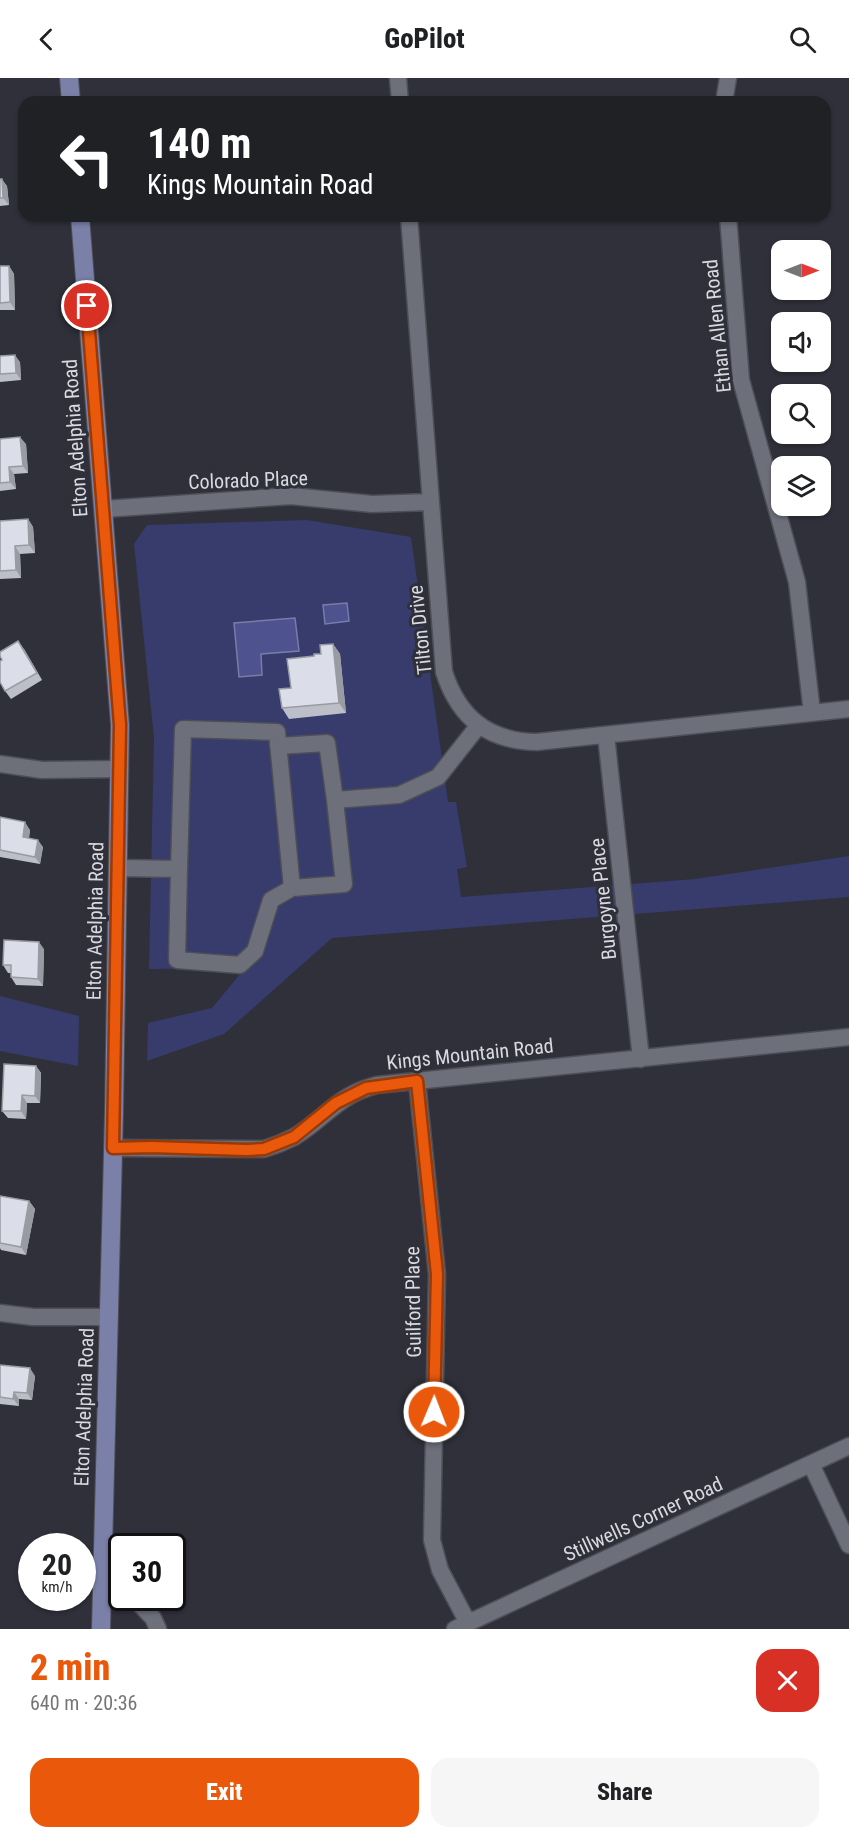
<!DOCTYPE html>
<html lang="en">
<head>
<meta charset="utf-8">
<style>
  body { margin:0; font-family:"Roboto Condensed",sans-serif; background:#f6f6f6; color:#202124; height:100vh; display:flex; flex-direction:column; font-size:22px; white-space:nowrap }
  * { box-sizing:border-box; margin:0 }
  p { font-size:20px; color:#757577 }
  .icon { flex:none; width:33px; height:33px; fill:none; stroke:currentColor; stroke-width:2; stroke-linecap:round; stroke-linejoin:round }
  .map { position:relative; height:1551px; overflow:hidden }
  .panel { display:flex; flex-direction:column; background:#fff; flex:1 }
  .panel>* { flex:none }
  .banner { position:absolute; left:18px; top:18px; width:813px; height:126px; border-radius:18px; box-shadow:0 2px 4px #0004; background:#202124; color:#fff; overflow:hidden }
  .needle { width:39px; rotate:90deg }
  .tools { position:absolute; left:771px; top:162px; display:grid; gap:12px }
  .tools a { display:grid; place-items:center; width:60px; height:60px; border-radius:12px; background:#fff; box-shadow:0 2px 4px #0004; font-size:30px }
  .speed { position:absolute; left:18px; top:1455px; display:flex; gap:12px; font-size:30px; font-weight:700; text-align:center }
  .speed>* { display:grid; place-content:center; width:78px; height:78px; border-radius:50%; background:#fff; box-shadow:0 2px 4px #0004; line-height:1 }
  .speed small { font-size:15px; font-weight:400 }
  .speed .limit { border:3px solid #111; border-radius:9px; background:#fff; color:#111 }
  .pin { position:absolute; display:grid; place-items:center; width:51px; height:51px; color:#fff; margin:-26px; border:3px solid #fff; border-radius:50%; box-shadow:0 2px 6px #0007 }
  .me { position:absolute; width:66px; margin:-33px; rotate:1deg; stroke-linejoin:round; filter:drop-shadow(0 0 4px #0008) }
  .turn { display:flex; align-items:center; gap:21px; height:126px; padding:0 30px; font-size:27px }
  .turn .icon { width:78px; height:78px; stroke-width:2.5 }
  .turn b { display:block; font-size:42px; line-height:51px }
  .round { display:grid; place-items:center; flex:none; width:63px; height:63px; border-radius:18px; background:#f6f6f6 }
  .head { display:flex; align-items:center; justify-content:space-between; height:102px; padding:0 30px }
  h1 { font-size:36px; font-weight:800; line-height:45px; color:#ea580c }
  .action { display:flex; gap:12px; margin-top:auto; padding:12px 30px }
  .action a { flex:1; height:69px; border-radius:18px; background:#ea580c; color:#fff; font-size:24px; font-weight:800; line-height:69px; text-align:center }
  .action a+a { background:#f6f6f6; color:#202124 }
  header { display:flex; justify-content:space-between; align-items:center; height:78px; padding:0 30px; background:#fff; font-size:27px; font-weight:800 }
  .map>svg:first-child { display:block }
</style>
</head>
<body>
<header><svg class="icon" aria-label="back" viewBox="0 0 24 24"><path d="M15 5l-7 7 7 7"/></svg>GoPilot<svg class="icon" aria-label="search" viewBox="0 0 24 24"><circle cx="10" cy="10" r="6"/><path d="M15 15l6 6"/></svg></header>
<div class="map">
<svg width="849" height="1551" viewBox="0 0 849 1551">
  <rect width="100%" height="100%" fill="#2f303a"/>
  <!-- green -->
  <path fill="#373c6c" d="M307,442L411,459L448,724H456L467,789L457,791L461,819L695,801L849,778V819L332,860L224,956L147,983L148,945L212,930L245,890L149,891L154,660L134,466L147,447Z
    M0,918L79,938L78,988L0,973Z"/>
  <!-- water -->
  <path fill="#4e5390" stroke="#787ca8" stroke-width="1.5" d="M347,525L349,543L325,546L323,527Z
    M295,540L299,573L261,576L262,597L239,599L234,545Z"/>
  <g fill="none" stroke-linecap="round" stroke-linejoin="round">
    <!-- minor casing -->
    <g stroke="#4d4e56" stroke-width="19">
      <path id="minor" d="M398,0L400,24
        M724,24L728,0
        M409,138L444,594C459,640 488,663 537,664L849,631
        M728,138L741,302L797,504L812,635
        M104,431L291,418L372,426L430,424
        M606,657L641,981
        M278,668L327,665L335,722
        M0,686L42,692L120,691
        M118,790L179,791L183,651L277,654L292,810L344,806L335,722L399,717L438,699L479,647
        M179,791L177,882L240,887L255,873L271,822L292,810
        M417,1003L437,1196L432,1462L440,1492L468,1545
        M113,1070L264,1071C274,1068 284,1064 294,1059C326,1040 337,1017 377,1007L849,959
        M0,1235L33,1239H109
        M811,1386L849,1467
        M101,1506L122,1513
        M134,1520L153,1540L158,1551
        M455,1551L849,1368"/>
    </g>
    <!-- major casing -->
    <g stroke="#4d4e56" stroke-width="20">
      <path id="major" d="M69,0L71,24
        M80,138L120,647L114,1034L101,1551"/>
    </g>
    <!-- minor -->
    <use href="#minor" stroke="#6d6f7a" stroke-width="16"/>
    <!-- major -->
    <use href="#major" stroke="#7a80a8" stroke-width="18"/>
  </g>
  <!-- wall -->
  <path fill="#bcbec8" d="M0,101L7,108L9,127L0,128Z
    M0,188H9L14,196L15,232H0Z
    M0,278L20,284L21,302L0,304Z
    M0,361L26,366L28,395L14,396L16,411L0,413Z
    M28,441L33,449L35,475L20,476L21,500L0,501V443Z
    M333,566L340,576L346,635L289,641L282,630L291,610L314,578L321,576Z
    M24,571L42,602L11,621L5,613L2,582Z
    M0,739L30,752L29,760L43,769L40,786L0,779Z
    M44,871L43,908L16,907L11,899V895H8L3,887Z
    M36,988L41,995L40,1025H27L26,1041L8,1040L2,1033Z
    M0,1118L29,1123L35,1131L26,1177L1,1172L0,1170Z
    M0,1287L35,1298L32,1322L19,1321V1328L0,1326Z"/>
  <!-- shaded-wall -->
  <path fill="#999ba3" d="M2,101L7,108L9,127L3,120Z
    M9,188L14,196L15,232L10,224Z
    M15,277L20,284L21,302L16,295Z
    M20,359L26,366L28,395L23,388Z
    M9,389L14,396L16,411L10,404Z
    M28,441L33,449L35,475L29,467Z
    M15,468L20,476L21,500L16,492Z
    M18,563L24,571L42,602L37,595Z
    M333,566L340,576L346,635L339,625Z
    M25,744L30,752L28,766L23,759Z
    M38,762L43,769L40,786L35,779Z
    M39,864L44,871L43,908L38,901Z
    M36,988L41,995L40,1025L35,1018Z
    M22,1017L27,1025L26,1041L21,1033Z
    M29,1123L35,1131L26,1177L21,1169Z
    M30,1290L35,1298L32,1322L27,1315Z
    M14,1314L19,1321V1328L13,1321Z"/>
  <!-- building -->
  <path fill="#dbdde9" stroke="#999ba3" stroke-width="1.5" d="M0,101H2L3,120H0Z
    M0,188H9L10,224L0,225Z
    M15,277L16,295L0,296V278Z
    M20,359L23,388L9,389L10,404L0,405V361Z
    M28,441L29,467L15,468L16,492L0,493V443Z
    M18,563L37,595L5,613L0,604V583L2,582L0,578V574Z
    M333,566L339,625L282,630L279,611L291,610L287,581L314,578V576H321L320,567Z
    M0,739L25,744L23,759L38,762L35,779L0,772Z
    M4,862L39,864L38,901L11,899V887H3Z
    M4,986L36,988L35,1018L22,1017L21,1033H2Z
    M0,1118L29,1123L21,1169L0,1165Z
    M0,1287L30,1290L27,1315L14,1314L13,1321L0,1319Z"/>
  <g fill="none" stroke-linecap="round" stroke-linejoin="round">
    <!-- route casing -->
    <g stroke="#983908" stroke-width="15">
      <path id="route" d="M87,228L120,647L113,1070L151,1069L247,1072L264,1071L294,1059L336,1025L366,1010L417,1003L437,1196L434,1334"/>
    </g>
    <!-- route -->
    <use href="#route" stroke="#ea580c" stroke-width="10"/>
  </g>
  <g text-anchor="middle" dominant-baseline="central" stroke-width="6" stroke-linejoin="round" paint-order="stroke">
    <!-- street labels -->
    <g font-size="20" fill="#d9dae0" stroke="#2f303a">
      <text transform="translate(717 248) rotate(-96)">Ethan Allen Road</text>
      <text transform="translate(75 360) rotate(-94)">Elton Adelphia Road</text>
      <text transform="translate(248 402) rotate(-2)">Colorado Place</text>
      <text transform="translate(420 552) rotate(-96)">Tilton Drive</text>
      <text transform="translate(603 821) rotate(-96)">Burgoyne Place</text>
      <text transform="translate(95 843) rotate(-89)">Elton Adelphia Road</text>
      <text transform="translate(470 976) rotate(-6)">Kings Mountain Road</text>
      <text transform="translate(413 1224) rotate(-91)">Guilford Place</text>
      <text transform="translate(84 1329) rotate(-88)">Elton Adelphia Road</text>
      <text transform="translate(643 1441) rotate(-25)">Stillwells Corner Road</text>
    </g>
  </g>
</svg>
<div class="tools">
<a><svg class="needle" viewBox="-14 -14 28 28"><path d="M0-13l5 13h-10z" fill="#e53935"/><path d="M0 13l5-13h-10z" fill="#757577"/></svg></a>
<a><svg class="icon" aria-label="sound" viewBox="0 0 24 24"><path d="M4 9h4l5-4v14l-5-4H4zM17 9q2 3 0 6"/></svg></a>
<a><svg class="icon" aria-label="search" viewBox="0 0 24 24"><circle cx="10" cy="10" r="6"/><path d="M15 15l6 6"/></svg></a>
<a><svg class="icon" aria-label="layers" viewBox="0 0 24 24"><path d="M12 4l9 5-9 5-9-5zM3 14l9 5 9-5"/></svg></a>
</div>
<div class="speed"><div>20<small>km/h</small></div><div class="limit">30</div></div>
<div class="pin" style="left:87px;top:228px;background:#d93025"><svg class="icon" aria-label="arrive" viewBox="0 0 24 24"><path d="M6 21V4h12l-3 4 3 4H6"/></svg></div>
<svg class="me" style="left:434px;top:1334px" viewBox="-20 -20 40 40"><circle r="17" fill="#ea580c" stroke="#fff" stroke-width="3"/><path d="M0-11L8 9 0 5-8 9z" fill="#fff"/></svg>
<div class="banner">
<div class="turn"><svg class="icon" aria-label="left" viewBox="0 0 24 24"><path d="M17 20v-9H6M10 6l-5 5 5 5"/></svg><div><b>140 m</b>Kings Mountain Road</div></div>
</div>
</div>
<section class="panel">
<div class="head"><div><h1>2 min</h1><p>640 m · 20:36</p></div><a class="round" style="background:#d93025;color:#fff"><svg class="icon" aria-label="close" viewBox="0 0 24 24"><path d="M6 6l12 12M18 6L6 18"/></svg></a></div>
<div class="action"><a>Exit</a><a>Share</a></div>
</section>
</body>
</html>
